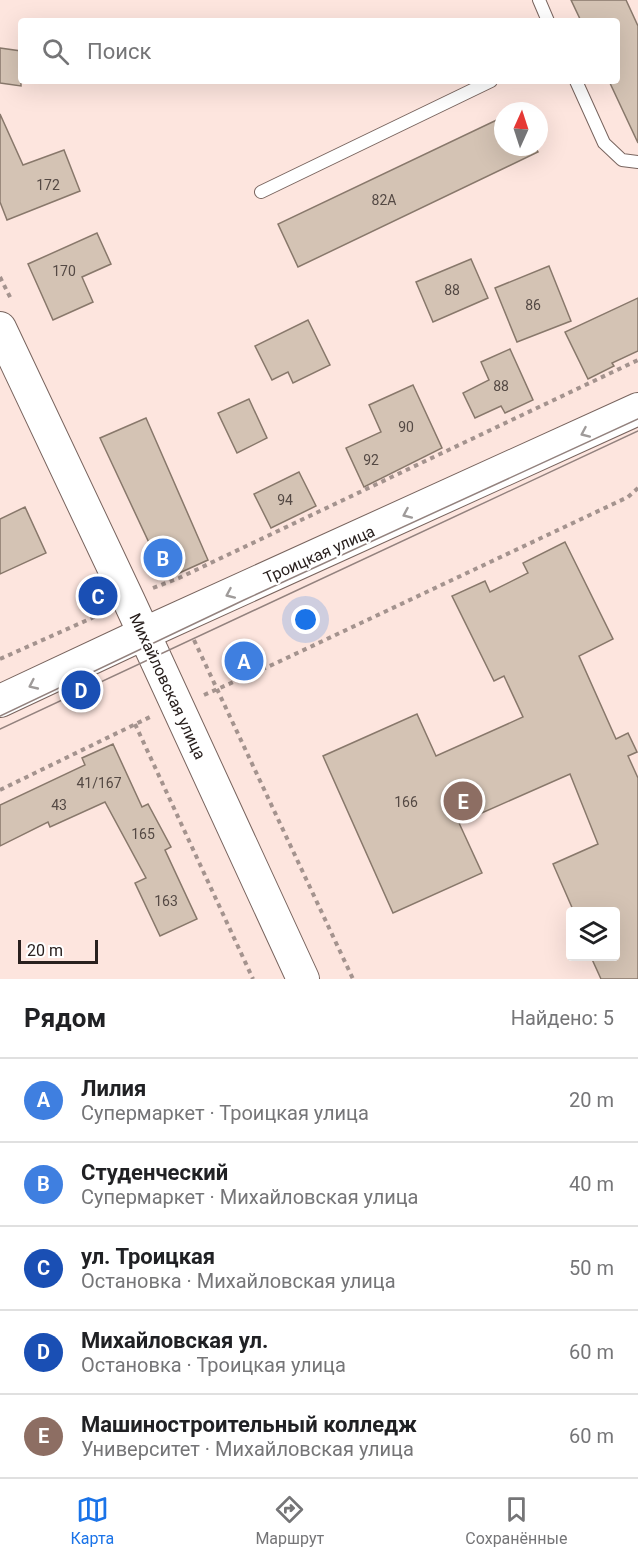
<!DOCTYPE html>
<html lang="ru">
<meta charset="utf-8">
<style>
:root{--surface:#fff;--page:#f6f6f6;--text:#202124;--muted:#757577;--line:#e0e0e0;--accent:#1a73e8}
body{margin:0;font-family:Roboto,sans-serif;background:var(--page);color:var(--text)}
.controls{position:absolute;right:18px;bottom:18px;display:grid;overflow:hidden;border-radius:6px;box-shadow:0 6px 24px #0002}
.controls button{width:54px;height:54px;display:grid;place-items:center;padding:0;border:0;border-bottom:2px solid var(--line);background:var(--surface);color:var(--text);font:30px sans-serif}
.compass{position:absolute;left:494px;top:102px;width:54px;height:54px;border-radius:50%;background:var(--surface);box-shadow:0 6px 24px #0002;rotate:3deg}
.scale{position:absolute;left:18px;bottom:15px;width:80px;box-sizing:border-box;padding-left:6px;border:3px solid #29201e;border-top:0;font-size:16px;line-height:21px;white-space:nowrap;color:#29201e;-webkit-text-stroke:4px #fff;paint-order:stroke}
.you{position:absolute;left:306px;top:620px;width:21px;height:21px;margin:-15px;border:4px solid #fff;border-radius:50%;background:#1a73e8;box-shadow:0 0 0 9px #1a73e833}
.badge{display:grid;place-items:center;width:39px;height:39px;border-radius:50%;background:var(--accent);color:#fff;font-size:20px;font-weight:700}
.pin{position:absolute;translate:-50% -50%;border:3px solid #fff;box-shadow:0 2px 6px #0006}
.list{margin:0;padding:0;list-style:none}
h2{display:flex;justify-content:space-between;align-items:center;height:78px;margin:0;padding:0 24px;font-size:26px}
h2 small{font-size:20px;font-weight:400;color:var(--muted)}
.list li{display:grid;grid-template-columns:39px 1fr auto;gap:18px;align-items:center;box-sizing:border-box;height:84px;padding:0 24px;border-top:2px solid var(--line)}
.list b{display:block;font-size:22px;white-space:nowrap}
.list p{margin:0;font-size:20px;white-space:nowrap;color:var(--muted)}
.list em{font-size:20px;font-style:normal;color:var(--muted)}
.icon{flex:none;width:33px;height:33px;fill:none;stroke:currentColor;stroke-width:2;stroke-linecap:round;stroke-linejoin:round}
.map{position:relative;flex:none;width:638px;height:979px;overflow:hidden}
.search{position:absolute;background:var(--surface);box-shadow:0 6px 24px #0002;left:18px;right:18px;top:18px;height:66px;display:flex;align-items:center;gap:15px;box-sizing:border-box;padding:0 21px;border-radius:6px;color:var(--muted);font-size:22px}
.sheet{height:498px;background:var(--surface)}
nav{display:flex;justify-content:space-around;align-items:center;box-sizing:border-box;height:84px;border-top:2px solid var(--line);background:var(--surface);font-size:16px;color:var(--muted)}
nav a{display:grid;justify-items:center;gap:3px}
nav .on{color:var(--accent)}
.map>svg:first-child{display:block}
.building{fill:#d4c3b4;stroke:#88786b;stroke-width:1.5}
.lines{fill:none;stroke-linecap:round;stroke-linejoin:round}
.service-casing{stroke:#78645e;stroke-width:14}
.tertiary-casing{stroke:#78645e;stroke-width:34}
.path{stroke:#a4938e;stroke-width:4;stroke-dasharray:4.5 4.5;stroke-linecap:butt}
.service{stroke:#fff;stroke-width:12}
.tertiary{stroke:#fff;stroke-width:32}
.tram{stroke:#93827e;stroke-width:1.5}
.oneway{stroke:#9f9b9a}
.labels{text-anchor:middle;stroke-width:4.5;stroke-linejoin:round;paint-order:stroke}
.number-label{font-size:14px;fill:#544944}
.street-label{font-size:16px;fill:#29201e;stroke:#fff}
</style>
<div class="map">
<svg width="638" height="979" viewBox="0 0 638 979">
<rect width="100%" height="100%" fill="#fde5de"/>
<g class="building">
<polygon points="571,0 626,0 638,26 638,143 609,81 617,81 617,21 581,21"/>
<polygon points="0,48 21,51 21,86 0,83"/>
<polygon points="0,114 23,165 64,150 80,191 7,220 0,202"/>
<polygon points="503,117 503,147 535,147 538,152 298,267 278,224"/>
<polygon points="97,233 111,264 82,277 93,302 53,320 28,264"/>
<polygon points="471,259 488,298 433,322 416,282"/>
<polygon points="549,266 571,321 517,342 495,288"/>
<polygon points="638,298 638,351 612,363 614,366 588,379 565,332"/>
<polygon points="308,320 330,365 293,383 288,372 272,380 255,346"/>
<polygon points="510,349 533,400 505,413 501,406 475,418 463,393 489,380 481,362"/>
<polygon points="413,385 442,448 364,487 346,448 381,432 369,405"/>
<polygon points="249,399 267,438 237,453 218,413"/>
<polygon points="146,418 208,560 166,579 100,438"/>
<polygon points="299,472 316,506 271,528 254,494"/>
<polygon points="25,507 46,553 0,574 0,519"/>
<polygon points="565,542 613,639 579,656 616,739 628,733 637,752 628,756 638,778 638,979 601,979 591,957 615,957 615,912 574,912 553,864 598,844 570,774 459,823 482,873 393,913 323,756 417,714 436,756 523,717 504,676 494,681 452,596 485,581 490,592 528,573 523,563"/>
<polygon points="252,643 263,666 235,679 224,656"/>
<polygon points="113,744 142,807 148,804 171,847 165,850 197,919 160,936 135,883 146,878 105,802 50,827 48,822 0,846 0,805 85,765 82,758"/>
</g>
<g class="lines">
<defs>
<g id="service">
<polyline points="539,0 548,21"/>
<polyline points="576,81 604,143 622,160 638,162"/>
<polyline points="261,192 491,81"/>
</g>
<g id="tertiary">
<polyline points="0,328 129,601 303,979"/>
<polyline points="0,701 143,634 638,409"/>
</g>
</defs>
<use href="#service" class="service-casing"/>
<use href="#tertiary" class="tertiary-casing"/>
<g class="path">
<polyline points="0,277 12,301"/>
<polyline points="153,588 179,578 638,360"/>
<polyline points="194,640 353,979"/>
<polyline points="0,659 103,613"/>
<polyline points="204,695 274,664 628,497 638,488"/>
<polyline points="135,724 253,979"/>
<polyline points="0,790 150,717"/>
</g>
<use href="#service" class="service"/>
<use href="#tertiary" class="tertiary"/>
<g class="tram">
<polyline points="0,716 244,600 638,419"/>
<polyline points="0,729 638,431"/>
</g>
</g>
<defs><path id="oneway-chevron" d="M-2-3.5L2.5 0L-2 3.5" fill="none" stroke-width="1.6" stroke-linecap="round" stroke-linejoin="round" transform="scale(1.5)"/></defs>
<g class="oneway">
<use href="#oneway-chevron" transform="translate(585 433) rotate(156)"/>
<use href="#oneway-chevron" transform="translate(407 514) rotate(156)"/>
<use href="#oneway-chevron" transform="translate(230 594) rotate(156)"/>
<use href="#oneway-chevron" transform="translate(33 685) rotate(155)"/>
</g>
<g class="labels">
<g class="number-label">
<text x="48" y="190">172</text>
<text x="384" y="205">82А</text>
<text x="64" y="276">170</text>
<text x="452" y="295">88</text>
<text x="533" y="310">86</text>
<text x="501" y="391">88</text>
<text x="406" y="432">90</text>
<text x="371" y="465">92</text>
<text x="285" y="505">94</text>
<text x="99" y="788">41/167</text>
<text x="406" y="807">166</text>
<text x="59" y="810">43</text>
<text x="143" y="839">165</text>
<text x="166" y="906">163</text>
</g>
<g class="street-label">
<text transform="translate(319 554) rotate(-24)" y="6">Троицкая улица</text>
<text transform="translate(168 686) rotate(65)" y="6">Михайловская улица</text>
</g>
</g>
</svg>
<div class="controls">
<button><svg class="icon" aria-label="layers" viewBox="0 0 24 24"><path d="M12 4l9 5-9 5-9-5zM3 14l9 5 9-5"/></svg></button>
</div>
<svg class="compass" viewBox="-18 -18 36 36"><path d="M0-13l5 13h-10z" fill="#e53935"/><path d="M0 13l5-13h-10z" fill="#757577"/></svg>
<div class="scale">20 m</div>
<div class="you"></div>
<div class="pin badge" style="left:244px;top:661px;background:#3f7fe0">A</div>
<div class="pin badge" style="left:163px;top:558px;background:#3f7fe0">B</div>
<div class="pin badge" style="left:98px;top:596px;background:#1a4fb4">C</div>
<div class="pin badge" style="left:81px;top:690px;background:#1a4fb4">D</div>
<div class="pin badge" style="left:463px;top:801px;background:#8d6e63">E</div>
<div class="search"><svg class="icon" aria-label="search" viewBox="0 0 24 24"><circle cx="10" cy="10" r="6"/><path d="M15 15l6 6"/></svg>Поиск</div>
</div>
<section class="sheet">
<h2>Рядом<small>Найдено: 5</small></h2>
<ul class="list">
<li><span class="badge" style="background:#3f7fe0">A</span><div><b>Лилия</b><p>Супермаркет · Троицкая улица</p></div><em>20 m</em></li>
<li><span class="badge" style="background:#3f7fe0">B</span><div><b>Студенческий</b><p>Супермаркет · Михайловская улица</p></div><em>40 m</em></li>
<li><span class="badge" style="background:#1a4fb4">C</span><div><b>ул. Троицкая</b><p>Остановка · Михайловская улица</p></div><em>50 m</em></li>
<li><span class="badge" style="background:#1a4fb4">D</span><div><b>Михайловская ул.</b><p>Остановка · Троицкая улица</p></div><em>60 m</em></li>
<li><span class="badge" style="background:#8d6e63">E</span><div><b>Машиностроительный колледж</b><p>Университет · Михайловская улица</p></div><em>60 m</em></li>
</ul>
</section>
<nav>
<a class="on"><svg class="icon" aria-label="map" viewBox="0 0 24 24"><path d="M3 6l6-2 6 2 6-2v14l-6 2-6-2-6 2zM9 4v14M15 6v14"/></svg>Карта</a>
<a><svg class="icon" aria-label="directions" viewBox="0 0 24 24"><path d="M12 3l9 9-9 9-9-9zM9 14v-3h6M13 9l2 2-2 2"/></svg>Маршрут</a>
<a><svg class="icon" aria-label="saved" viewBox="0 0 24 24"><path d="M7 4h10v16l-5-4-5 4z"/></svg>Сохранённые</a>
</nav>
